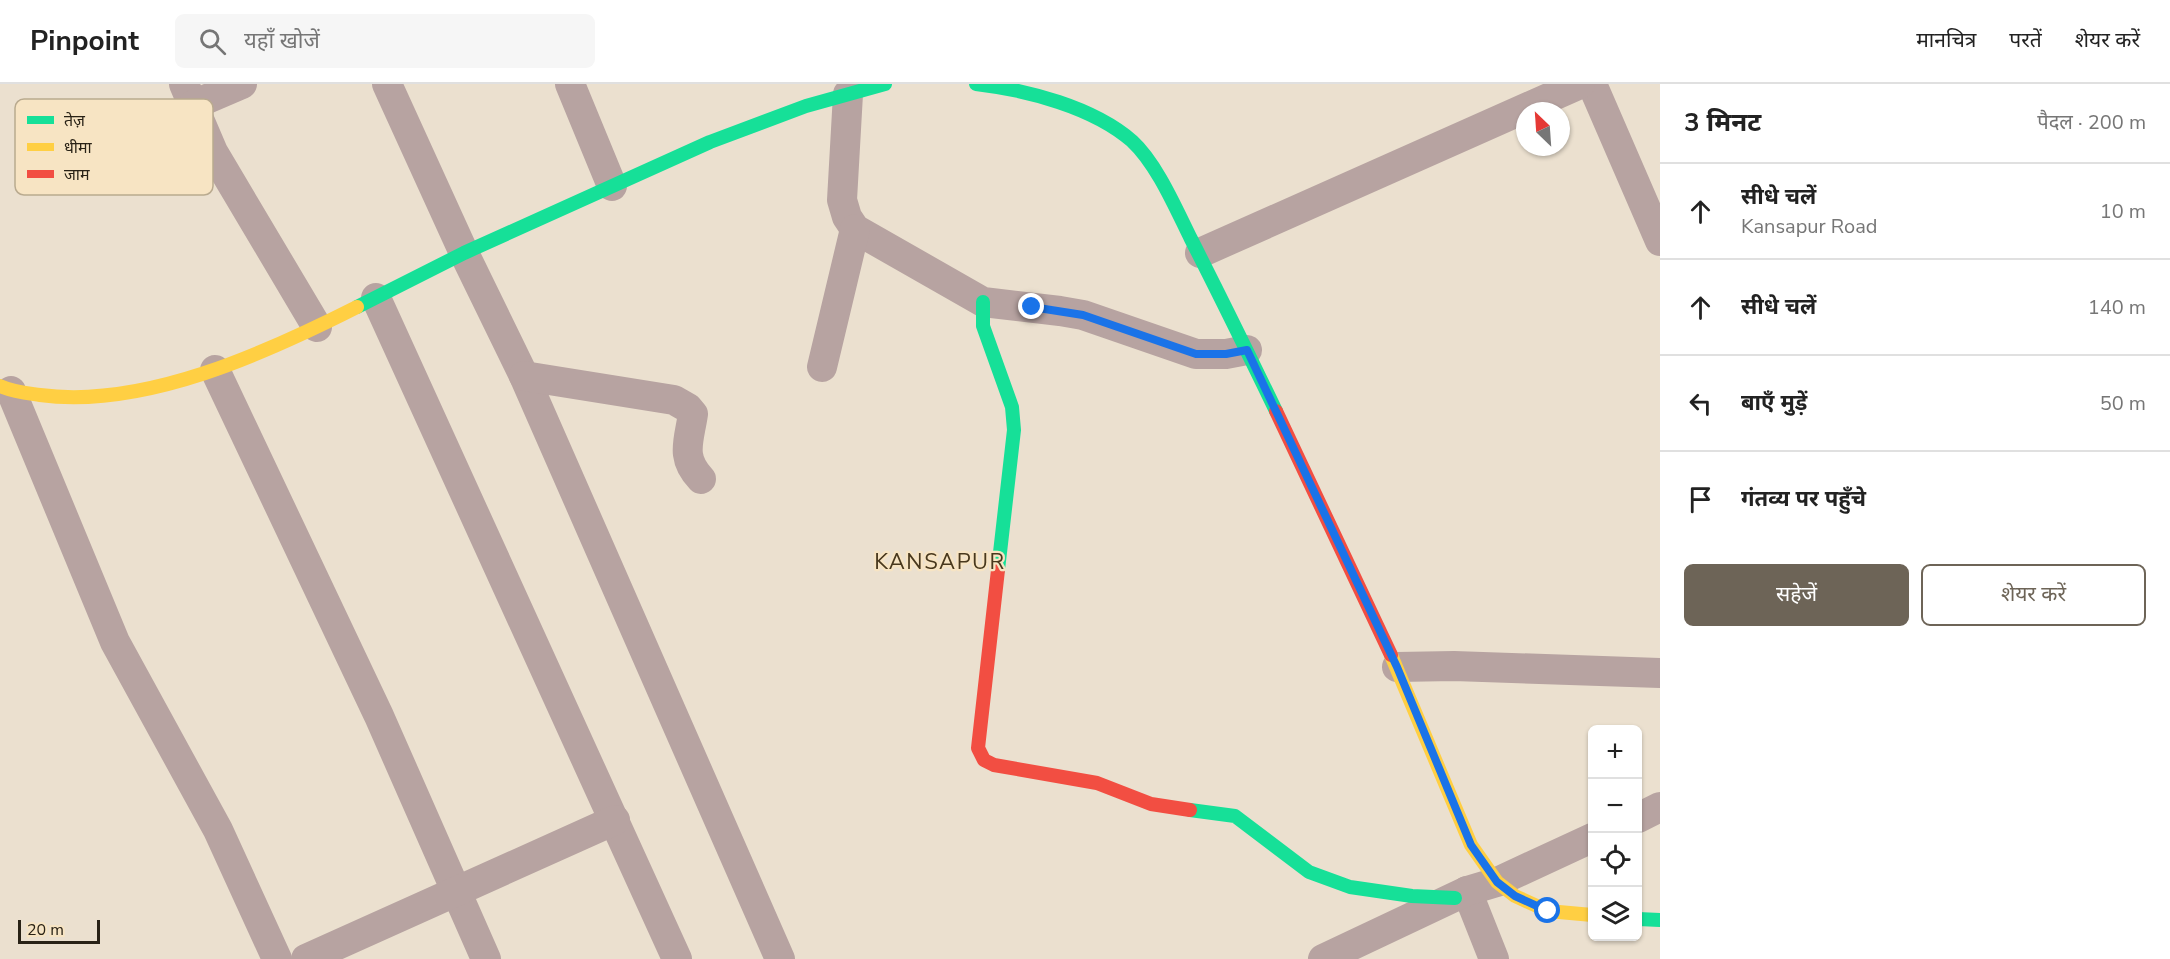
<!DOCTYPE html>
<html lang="hi">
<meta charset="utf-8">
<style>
:root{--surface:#fff;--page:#f6f6f6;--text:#222;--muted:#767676;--line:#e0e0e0;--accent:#6d6457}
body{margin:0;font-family:"Nunito Sans","Noto Sans Devanagari",sans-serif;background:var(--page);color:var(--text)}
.controls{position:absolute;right:18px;bottom:18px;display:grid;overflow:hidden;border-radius:9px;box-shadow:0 2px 4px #0004}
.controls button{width:54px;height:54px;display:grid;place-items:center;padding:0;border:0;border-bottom:2px solid var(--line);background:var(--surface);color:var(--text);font:30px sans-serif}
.compass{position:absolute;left:1516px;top:18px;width:54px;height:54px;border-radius:50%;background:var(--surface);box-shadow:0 2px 4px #0004;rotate:335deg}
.scale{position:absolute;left:18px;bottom:15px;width:82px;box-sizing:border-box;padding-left:6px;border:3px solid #292216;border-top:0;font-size:16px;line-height:21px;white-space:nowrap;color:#292216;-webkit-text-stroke:4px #f7e4c3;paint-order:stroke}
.stop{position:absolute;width:18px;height:18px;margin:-14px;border:4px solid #1a73e8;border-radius:50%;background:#fff}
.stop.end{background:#1a73e8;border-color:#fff;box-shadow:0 2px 6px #0008}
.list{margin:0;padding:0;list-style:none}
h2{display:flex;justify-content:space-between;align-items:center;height:78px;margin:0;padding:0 24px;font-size:26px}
h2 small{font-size:20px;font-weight:400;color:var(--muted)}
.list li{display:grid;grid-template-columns:39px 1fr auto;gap:18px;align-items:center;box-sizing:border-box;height:96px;padding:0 24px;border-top:2px solid var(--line)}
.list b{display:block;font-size:22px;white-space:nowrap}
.list p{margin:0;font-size:20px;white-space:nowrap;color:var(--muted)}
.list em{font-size:20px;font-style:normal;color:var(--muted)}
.actions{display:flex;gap:12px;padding:18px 24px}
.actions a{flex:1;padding:14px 0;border:2px solid var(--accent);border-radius:9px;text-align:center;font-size:21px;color:var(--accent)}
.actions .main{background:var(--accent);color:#fff}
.icon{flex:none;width:33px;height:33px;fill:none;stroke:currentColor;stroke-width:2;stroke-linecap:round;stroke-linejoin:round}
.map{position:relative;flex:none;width:1660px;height:875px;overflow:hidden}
header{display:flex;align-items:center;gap:36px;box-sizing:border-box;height:84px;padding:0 30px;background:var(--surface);border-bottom:2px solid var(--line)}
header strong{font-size:28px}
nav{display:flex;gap:33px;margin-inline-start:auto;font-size:21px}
.search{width:420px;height:54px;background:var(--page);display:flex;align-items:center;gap:15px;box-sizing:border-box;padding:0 21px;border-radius:9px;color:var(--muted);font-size:22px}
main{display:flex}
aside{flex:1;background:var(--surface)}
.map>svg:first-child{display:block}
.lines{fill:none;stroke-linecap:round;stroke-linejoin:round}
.street{stroke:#b7a3a1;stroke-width:30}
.fast{stroke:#16e098;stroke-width:14}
.slow{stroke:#ffcf43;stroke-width:14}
.jam{stroke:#f24e42;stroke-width:14}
.route{stroke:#1a73e8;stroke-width:8}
.labels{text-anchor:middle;stroke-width:4.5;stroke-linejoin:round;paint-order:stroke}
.quarter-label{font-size:22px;letter-spacing:1.5px;fill:#48381d;stroke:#f7e4c3}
.key{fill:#f7e4c3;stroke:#b9aa8f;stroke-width:1.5}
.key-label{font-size:16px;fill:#292216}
</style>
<header>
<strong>Pinpoint</strong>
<div class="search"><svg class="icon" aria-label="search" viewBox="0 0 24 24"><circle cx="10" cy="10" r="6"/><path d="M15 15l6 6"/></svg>यहाँ खोजें</div>
<nav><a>मानचित्र</a><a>परतें</a><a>शेयर करें</a></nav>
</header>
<main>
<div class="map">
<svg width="1660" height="875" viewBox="0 0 1660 875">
<rect width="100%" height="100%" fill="#ebe0cf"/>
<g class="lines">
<g class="street">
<polyline points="184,0 213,68 317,243"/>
<polyline points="387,0 464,169 524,292 780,875"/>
<polyline points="570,0 612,102"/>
<polyline points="1592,0 1660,157"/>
<polyline points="848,10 842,116 847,133 855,145 983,218 1060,227 1083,231 1196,270 1226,270 1247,266"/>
<polyline points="193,21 242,0"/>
<polyline points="1200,169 1580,0"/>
<polyline points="376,214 677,875"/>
<polyline points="822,283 855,145"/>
<polyline points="215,286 379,632 486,875"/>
<path d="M 524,292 L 674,316 L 688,324 L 693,330 C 689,357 680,373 701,395"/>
<polyline points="11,307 115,558 218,746 277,875"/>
<polyline points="1397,583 1454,582 1660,589"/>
<polyline points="1638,734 1660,723"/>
<polyline points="1467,807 1494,875"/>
<polyline points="306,875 615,736"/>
<polyline points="1323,875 1467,807 1497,798 1592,754"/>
</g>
<g class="fast">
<path d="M 976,0 C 1027,6 1093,23 1132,57 C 1157,80 1176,125 1191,155 C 1220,212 1248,269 1276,327"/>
<polyline points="983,218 983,242 1012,323 1014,346 998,486"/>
<polyline points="357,223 464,169 710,58 806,22 885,0"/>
<polyline points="1190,726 1235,732 1309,788 1350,803 1412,812 1455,814"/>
<polyline points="1638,835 1660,836"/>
</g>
<g class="slow">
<path d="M 0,302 C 13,308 26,309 40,311 C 144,325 266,269 357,223"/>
<polyline points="1391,571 1471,761 1497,798 1515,812 1548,827 1592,831"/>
</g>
<g class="jam">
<polyline points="1276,327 1391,571"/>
<polyline points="998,486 978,664 984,676 994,681 1097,699 1151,720 1190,726"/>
</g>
</g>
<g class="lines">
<polyline class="route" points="1032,223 1083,231 1196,270 1226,270 1247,266 1397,583 1471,761 1497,798 1515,812 1548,827"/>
</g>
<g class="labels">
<g class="quarter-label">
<text x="940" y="485">KANSAPUR</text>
</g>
</g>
<rect x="15" y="15" width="198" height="96" rx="9" class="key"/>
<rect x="27" y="32" width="27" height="8" fill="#16e098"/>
<rect x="27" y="59" width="27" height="8" fill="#ffcf43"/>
<rect x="27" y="86" width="27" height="8" fill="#f24e42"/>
<g class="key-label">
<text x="64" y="42">तेज़</text>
<text x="64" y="69">धीमा</text>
<text x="64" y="96">जाम</text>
</g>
</svg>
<div class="controls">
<button>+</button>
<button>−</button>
<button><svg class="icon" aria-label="locate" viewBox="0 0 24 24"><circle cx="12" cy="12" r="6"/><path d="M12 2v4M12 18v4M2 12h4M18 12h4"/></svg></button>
<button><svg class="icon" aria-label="layers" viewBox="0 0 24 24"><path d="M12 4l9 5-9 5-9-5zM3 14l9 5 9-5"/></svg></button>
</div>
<svg class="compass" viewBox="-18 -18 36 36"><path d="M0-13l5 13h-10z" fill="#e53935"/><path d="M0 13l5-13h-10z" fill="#767676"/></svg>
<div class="scale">20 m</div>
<div class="stop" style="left:1548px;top:827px"></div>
<div class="stop end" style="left:1032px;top:223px"></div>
</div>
<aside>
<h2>3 मिनट<small>पैदल · 200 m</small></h2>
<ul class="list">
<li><svg class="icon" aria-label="ahead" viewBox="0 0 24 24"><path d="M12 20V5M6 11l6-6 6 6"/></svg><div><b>सीधे चलें</b><p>Kansapur Road</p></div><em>10 m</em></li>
<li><svg class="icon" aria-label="ahead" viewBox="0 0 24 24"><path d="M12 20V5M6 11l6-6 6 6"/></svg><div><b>सीधे चलें</b></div><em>140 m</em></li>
<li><svg class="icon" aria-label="left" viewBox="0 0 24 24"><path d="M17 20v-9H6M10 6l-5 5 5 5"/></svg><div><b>बाएँ मुड़ें</b></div><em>50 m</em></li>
<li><svg class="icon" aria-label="arrive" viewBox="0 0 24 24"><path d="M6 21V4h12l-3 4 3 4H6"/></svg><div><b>गंतव्य पर पहुँचे</b></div></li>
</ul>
<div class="actions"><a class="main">सहेजें</a><a>शेयर करें</a></div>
</aside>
</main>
